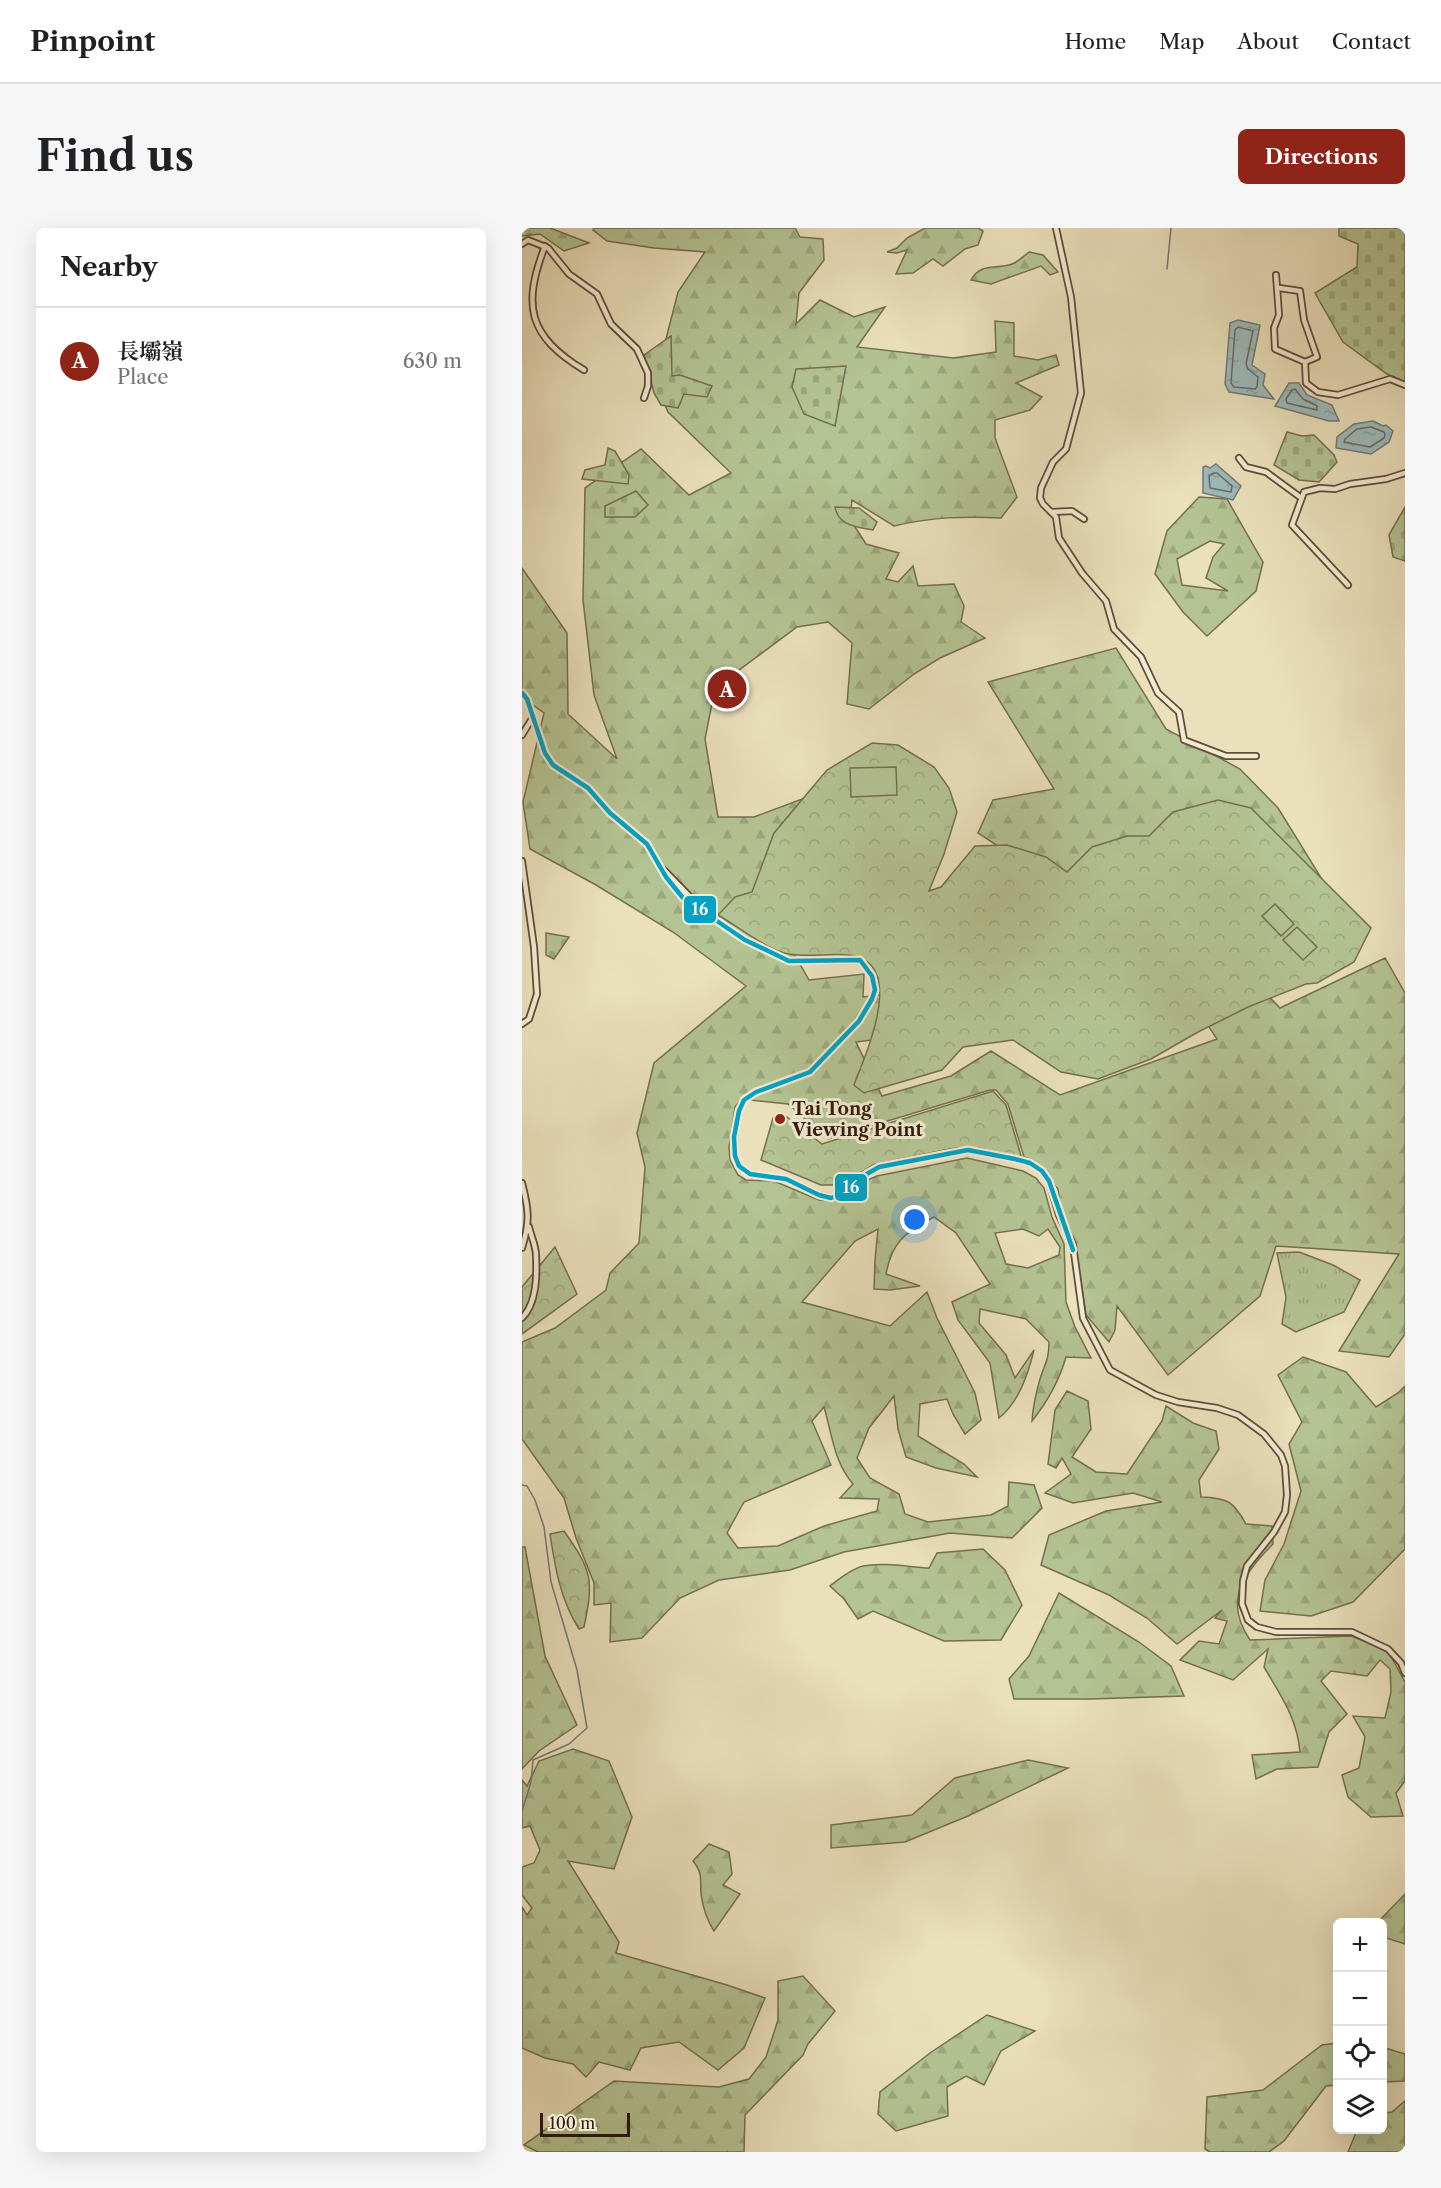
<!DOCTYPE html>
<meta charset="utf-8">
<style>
:root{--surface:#fff;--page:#f6f6f6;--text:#202124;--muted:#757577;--line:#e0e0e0;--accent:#8f2418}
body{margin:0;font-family:"Libre Caslon Text","Noto Serif TC",serif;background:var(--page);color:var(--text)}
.controls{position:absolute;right:18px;bottom:18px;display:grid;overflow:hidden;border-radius:9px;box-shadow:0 6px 24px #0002}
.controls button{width:54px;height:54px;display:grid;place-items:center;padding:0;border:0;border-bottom:2px solid var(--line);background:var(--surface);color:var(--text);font:30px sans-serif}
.scale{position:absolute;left:18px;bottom:15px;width:90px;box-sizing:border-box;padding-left:6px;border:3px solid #321b0b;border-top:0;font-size:16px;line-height:21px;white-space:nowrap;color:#321b0b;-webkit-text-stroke:4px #f1ebd3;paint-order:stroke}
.you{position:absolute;left:393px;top:992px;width:21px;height:21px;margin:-15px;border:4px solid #fff;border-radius:50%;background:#1a73e8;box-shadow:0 0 0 9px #1a73e833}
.badge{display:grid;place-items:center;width:39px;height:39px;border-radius:50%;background:var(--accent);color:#fff;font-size:20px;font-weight:700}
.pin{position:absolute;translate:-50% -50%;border:3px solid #fff;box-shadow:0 2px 6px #0006}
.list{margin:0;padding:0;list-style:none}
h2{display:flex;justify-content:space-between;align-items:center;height:78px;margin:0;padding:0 24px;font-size:26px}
h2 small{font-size:20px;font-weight:400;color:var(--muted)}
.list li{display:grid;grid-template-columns:39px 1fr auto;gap:18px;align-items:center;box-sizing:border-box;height:108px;padding:0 24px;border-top:2px solid var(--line)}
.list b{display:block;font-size:22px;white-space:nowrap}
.list p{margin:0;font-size:20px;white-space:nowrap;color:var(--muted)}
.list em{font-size:20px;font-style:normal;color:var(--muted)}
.icon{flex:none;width:33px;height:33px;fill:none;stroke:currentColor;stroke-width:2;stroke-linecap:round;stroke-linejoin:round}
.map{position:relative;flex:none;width:883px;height:1924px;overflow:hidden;border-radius:9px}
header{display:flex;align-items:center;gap:36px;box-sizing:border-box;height:84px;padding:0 30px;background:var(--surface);border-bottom:2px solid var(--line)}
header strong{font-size:28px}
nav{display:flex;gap:33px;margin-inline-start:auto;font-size:21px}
.intro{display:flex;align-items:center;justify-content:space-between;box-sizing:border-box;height:144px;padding:0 36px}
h1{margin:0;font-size:42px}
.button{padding:15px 27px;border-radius:9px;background:var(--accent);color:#fff;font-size:21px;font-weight:700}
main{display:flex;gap:36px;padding:0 36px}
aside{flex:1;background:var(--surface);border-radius:9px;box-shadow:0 6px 24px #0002}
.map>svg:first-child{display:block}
.grass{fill:url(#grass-tufts);stroke:#736f4f;stroke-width:1.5}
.forest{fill:url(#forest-firs);stroke:#736f4f;stroke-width:1.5;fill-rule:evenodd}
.cemetery{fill:url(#cemetery-stones);stroke:#736f4f;stroke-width:1.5}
.park{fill:url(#park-crowns);stroke:#736f4f;stroke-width:1.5}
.pitch{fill:#b4c393;stroke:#736f4f;stroke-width:1.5}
.water{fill:url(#water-ripples);stroke:#727a75;stroke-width:1.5}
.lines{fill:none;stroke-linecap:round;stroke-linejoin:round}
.shore{stroke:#686a63;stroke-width:1.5}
.stream{stroke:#727a75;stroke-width:1.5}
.street-casing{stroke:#604c37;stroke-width:8}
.street{stroke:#f1ebd3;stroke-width:4.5}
.bus-1-casing{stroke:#f1ebd3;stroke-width:9}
.bus-1{stroke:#02a2c4;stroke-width:4.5}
.poi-dot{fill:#8f2418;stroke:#f1ebd3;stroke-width:2}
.labels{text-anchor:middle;stroke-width:6;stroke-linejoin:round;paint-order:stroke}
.poi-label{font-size:18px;font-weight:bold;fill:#321b0b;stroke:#f1ebd3;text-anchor:start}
.line-badge{stroke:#f1ebd3;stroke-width:2}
.badge-label{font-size:16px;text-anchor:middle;font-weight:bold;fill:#fff}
</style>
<header>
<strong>Pinpoint</strong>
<nav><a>Home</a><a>Map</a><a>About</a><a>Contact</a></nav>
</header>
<div class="intro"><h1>Find us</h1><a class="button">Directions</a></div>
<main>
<aside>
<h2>Nearby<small></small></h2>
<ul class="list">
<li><span class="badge">A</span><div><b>長壩嶺</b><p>Place</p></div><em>630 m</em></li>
</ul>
</aside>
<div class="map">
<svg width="883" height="1924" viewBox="0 0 883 1924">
<defs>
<pattern id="grass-tufts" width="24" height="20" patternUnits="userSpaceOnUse" patternTransform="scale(1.5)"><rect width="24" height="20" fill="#b4c393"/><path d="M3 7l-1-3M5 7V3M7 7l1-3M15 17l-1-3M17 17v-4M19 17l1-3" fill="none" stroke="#9ba77d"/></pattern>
<pattern id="forest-firs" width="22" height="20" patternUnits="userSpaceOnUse" patternTransform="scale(1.5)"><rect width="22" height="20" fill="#b4c393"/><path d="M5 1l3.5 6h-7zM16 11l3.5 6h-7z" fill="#9ba77d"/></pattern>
<pattern id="cemetery-stones" width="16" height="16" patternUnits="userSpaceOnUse" patternTransform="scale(1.5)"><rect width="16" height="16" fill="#b4c393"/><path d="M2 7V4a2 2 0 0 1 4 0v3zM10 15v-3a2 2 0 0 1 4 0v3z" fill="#9ba77d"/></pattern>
<pattern id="park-crowns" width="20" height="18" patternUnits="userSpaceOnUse" patternTransform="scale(1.5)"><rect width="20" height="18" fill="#b4c393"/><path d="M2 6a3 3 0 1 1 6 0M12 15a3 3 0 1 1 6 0" fill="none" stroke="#9ba77d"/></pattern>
<pattern id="water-ripples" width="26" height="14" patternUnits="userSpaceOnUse" patternTransform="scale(1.5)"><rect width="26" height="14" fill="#9dbabb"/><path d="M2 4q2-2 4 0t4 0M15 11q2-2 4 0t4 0" fill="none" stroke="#889f9f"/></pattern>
</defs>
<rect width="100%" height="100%" fill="#eae0bc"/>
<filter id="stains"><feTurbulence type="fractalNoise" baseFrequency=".00333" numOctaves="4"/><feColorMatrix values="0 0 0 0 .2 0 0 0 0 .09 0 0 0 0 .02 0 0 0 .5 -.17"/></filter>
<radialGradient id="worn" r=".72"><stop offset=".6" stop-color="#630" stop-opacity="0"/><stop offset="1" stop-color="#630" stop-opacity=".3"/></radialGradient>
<polygon class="grass" points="777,1024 811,1037 838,1052 822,1084 774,1104 760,1096 764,1069 755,1025"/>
<g class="forest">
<polygon points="0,0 28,0 67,15 42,23 18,6 0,8"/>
<path d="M 72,0 L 273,0 L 278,9 L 301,11 L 302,32 L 277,65 L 274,96 L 298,72 L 332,89 L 363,79 L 335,119 L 431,130 L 474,124 L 473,93 L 492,95 L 492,128 L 516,132 L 534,127 L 537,137 L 494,155 L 520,169 L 508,182 L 473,192 L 473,210 L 495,269 L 479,290 C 441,288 409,289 372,298 L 330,272 L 328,291 L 344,316 L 377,325 L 364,351 L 376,354 L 391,338 L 396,358 L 432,356 L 442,378 L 439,394 L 463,410 L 418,430 L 392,446 L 347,481 L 325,476 L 330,415 L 306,394 L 275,399 L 193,460 L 183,511 L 196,589 L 232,589 L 307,561 L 263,710 L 287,752 L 342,746 L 341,769 L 406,761 L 431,801 L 334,814 L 360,868 L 429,848 L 469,823 L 538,867 L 695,811 L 650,743 L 549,666 L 456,605 L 471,572 L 532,561 L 466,454 L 594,420 L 644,501 L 718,541 L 756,580 L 832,703 L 693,713 L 758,780 L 863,730 L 883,765 L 883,1106 L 867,1129 L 817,1123 L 877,1026 L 754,1018 L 738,1068 L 646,1147 L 595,1078 L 593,1102 L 587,1114 L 564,1087 L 553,1016 L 539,985 L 536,961 L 512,933 L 502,929 L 486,876 L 474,862 L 468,862 L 306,911 L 266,876 L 219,871 L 213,879 L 207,919 L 208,932 L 216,947 L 224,952 L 252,953 L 297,972 L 314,973 L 327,968 L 339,955 L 355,948 L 445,930 L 501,943 L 514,950 L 522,960 L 530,989 L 542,1016 L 544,1074 L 553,1099 L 569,1130 L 544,1129 C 537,1153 526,1173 510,1193 C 511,1178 514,1165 518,1151 C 523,1135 527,1132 527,1114 L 504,1091 L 458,1081 L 457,1095 L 484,1127 L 493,1150 L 512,1122 C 506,1146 497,1174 477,1190 L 468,1135 L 436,1092 L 430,1074 L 468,1056 L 434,1005 L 412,989 C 384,1004 370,1013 364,1046 L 398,1058 L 368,1062 L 352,1061 L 353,1032 L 356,1001 L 333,1013 L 280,1074 L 368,1098 L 405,1064 L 415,1090 L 453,1165 L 459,1192 L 443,1206 L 431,1186 L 425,1171 L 398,1176 L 396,1208 L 442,1236 L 455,1249 L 414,1240 L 384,1229 L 376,1201 L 372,1168 L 347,1200 L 335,1230 L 348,1250 L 377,1266 L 383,1286 L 406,1294 L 469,1287 L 486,1278 L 487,1254 L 512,1257 L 520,1280 L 490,1310 L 428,1305 L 322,1324 L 268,1342 L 197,1352 L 158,1370 L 120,1410 L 88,1414 L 89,1375 L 72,1377 L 72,1355 L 54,1310 L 42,1270 L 0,1211 L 0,1114 L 33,1100 L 84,1062 L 88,1045 L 117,1015 L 123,939 L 115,905 L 132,835 L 224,758 L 151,704 L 74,657 L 8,621 L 1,574 L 22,485 L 0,469 L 0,340 L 45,405 L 46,486 L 95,531 L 72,467 L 61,372 L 63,260 L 119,221 L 167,267 L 209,245 L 146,184 L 133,154 L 156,64 L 183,24 L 132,20 L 85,13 L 71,2 ZM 501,1001 L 517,1008 L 526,1001 L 538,1019 L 537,1027 L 506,1040 L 484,1036 L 473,1005 ZM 302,1179 C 310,1206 312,1234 331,1256 L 318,1270 L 357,1271 L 355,1283 L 302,1298 L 256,1318 L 216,1320 L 205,1305 L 222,1274 L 309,1237 L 290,1193 Z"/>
<polygon points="403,0 456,0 461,3 456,17 443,21 421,38 411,31 391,45 374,46 385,22 375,25 365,24 375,20 385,10"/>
<path d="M 507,24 L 521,27 L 536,44 L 528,47 L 519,38 L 469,56 L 449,52 C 459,34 474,42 490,36 C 496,34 502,28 507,24 Z"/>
<path d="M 677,269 L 705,271 L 741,334 L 734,363 L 685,408 L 661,384 L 633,346 L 645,303 ZM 688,313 L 702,316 L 691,329 L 684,350 L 706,363 L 660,357 L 655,331 Z"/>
<polygon points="781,1129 824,1144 854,1179 876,1165 883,1158 883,1321 831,1374 789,1388 738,1383 743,1352 762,1316 779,1263 767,1216 780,1194 756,1147"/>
<path d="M 545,1163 L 566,1173 L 569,1201 L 550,1229 L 574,1244 L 605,1246 L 640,1193 L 644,1178 L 671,1195 L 694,1203 L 697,1221 L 677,1252 L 679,1269 C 706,1270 711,1273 724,1296 L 750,1298 L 751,1316 C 721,1347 701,1372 728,1412 L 829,1408 L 865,1421 L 883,1454 L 883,1553 L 874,1565 L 881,1588 L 849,1589 L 826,1569 L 820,1547 L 837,1540 L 843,1509 L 831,1488 L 863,1490 L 869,1464 L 868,1441 L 858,1432 L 845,1448 L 809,1443 L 799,1453 L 825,1486 L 807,1504 L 796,1539 L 755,1541 L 734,1551 L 730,1527 L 778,1524 C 775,1490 759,1468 742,1439 L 746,1421 L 711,1452 L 658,1432 L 677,1413 L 697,1416 L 705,1393 L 693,1390 L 700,1382 L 655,1416 L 625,1390 L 587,1367 L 519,1337 L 527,1307 L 584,1283 L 640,1274 L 611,1265 L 551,1275 L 523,1265 L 549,1246 L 540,1230 L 534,1240 L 526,1236 L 533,1182 Z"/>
<polygon points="0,1319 3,1319 23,1428 55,1497 17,1523 0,1541"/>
<path d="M 461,1321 L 483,1342 L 500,1377 L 479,1412 L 422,1413 L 351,1383 L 336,1391 L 322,1371 L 308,1358 C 317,1351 329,1341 341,1338 C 362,1334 386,1339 407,1340 L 415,1325 Z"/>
<polygon points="537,1365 617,1414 649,1438 662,1468 568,1471 492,1471 487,1451 507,1428"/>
<polygon points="51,1521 87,1533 110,1589 92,1641 46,1633 97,1714 94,1725 205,1757 243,1770 222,1820 196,1842 157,1814 119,1820 108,1842 77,1834 64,1849 51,1836 23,1830 0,1820 0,1679 5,1687 10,1680 0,1667 0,1639 12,1635 18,1622 8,1598 0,1600 0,1552 5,1558 17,1533"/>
<polygon points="506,1532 546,1540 446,1588 383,1614 309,1620 309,1597 390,1587 433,1550"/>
<path d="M 187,1616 L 207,1624 L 210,1646 L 201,1657 L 218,1666 L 192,1703 C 184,1691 181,1680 179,1666 C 178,1651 181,1645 171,1633 Z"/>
<polygon points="883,1666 883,1716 861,1709 860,1694 856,1694"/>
<polygon points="281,1748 313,1783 286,1816 281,1827 223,1887 222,1924 16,1924 2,1917 92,1853 197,1859 227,1851 244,1829 256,1792 256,1753"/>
<polygon points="465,1787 513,1803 479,1823 462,1857 444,1848 425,1859 426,1888 374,1903 356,1886 358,1864 408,1825"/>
<polygon points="815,1815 815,1857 804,1858 762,1913 747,1924 688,1924 683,1921 685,1869 741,1862 800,1817"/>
<polygon points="860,1819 883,1826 883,1853 861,1854"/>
<polygon points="883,1873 883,1924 826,1924 835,1902 860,1902 861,1885 870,1884"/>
</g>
<g class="cemetery">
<polygon points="817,0 883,0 883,154 865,146 821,114 793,65 835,39 836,16 817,8"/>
<polygon points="149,108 150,148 158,147 190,158 185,169 162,166 156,180 139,177 132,165 122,127"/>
<polygon points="324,138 313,198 282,186 270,159 274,141"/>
<polygon points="765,204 780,208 792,207 812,227 815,234 797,254 777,252 752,237"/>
<polygon points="86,220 93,223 107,247 106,256 60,251 63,242 83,237"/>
<polygon points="114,263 126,277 113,289 83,289 83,278"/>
<path d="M 313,279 L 337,280 L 355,294 L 351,302 C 336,299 316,298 313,279 Z"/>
<polygon points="883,279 883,333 871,329 867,307"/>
<polygon points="24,705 47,709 32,731 24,727"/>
</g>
<g class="park">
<path d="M 350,515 L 376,517 L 412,539 L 427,560 L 435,584 L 422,626 L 407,663 L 419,659 L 453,618 L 485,617 L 524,629 L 545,644 L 570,619 L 605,608 L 627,608 L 651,584 L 696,572 L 729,580 L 849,700 L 832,734 L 795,755 L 784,756 L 726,779 L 676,804 L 629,831 L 576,851 L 539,844 L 491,812 L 441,819 L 420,842 L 342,865 L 332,857 C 344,825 387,732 325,727 C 303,725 276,731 256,723 C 236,715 215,698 196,687 L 213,669 L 230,664 L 252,605 L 305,542 Z"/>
<polygon points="471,863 484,877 500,931 448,921 428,921 353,936 318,957 299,957 239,932 251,890 261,886 300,916"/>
<polygon points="33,1019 55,1066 0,1106 0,1059"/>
<path d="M 42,1303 C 70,1343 72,1351 62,1399 L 57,1401 C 38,1371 33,1339 28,1306 Z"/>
</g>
<g class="pitch">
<polygon points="374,539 375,567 329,569 328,540"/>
<polygon points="753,676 772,696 759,708 740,688"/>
<polygon points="775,699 795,719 781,732 761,712"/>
</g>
<g class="water">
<polygon points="716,92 738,97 730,137 743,146 741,157 752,171 707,164 703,156 708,95"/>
<polygon points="767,155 777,155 785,167 810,177 817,193 807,193 753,178"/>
<polygon points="851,193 861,198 864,197 871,203 867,214 849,226 814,220 815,209 832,196"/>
<polygon points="694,236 719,258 711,272 681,265 681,239 684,238 688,240"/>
</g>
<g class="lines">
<g class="shore">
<polygon points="716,99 731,103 724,136 726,141 736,149 735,159 733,161 712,159 709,155 713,102"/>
<polygon points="773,161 781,171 795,178 795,182 765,175 764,171 770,162"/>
<polygon points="849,199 862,204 863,207 862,210 848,219 822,214 823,211 835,201"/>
<polygon points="692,245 695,245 710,258 709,264 688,260 687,248"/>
</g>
<g class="stream">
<polyline points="645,41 649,0"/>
<polyline points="0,1257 5,1258 13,1272 22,1299 29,1354 55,1442 65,1500 47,1516 11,1532 9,1554 0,1583"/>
</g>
<defs>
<g id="street">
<polyline points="534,0 549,69 559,165 544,221 531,234 519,260 518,270 521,276 534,289 537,310 560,345 584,373 592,401 619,429 636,465 657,484 662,512 704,528 734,528"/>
<polyline points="0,16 6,12 26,20 47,46 75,66 89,96 115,121 126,145 126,158 122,170"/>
<path d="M 23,18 C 0,78 6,108 62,142"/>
<polyline points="754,47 757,87 752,100 753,121 783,134 784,155 796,164 816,167 868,151 883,157"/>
<polyline points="757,60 778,63 782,92 795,129 783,134"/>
<polyline points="717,230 724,239 744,244 778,269"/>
<polyline points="530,284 550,283 562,291"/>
<polyline points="826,357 770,297 782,264 798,260 813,261 828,256 864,251 883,245"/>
<polyline points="0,465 5,471 23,525 31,537 66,560 88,585 125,616 144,649 161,670 223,712 267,733 338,732 350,748 353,762 350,771 337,793 288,844 234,864 222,872 217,883 212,909 213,928 217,938 228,946 264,951 297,967 309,970 323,965 343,947 357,939 436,923 454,923 493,931 508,935 520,943 527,953 537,987 551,1017 561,1090 588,1142 634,1167 656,1174 695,1180 716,1187 742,1206 759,1227 763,1238 765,1267 763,1284 752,1304 725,1338 721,1353 720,1376 726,1392 735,1399 754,1404 830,1404 866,1421 879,1435 883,1445"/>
<polyline points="0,507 11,489"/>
<polyline points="0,633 12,719 15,766 7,791 0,796"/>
<polyline points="142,642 180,681"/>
<path d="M 0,955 C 7,982 8,994 0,1020"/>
<path d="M 0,1090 C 15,1075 15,1047 14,1027 C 14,1018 9,1008 7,999"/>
</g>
</defs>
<use href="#street" class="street-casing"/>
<use href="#street" class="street"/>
<defs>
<polyline id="bus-1" points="0,465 5,471 23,525 31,537 66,560 88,585 125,616 144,649 161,670 223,712 267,733 338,732 350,748 353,762 350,771 337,793 288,844 234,864 222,872 217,883 212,909 213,928 217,938 228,946 264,951 297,967 309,970 323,965 343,947 357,939 446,922 493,931 508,935 520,943 527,953 551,1022"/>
</defs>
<use href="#bus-1" class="bus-1-casing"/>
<use href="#bus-1" class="bus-1"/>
</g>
<circle class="poi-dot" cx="258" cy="891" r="6"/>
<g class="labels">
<g class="poi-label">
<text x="270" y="887">Tai Tong<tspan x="270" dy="21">Viewing Point</tspan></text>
</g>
</g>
<g class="line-badge">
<rect x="161" y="667" width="34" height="29" rx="6" fill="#02a2c4"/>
<rect x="312" y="945" width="34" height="29" rx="6" fill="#02a2c4"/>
</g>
<g class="badge-label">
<text x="178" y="687">16</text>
<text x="329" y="965">16</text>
</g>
<rect width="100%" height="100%" filter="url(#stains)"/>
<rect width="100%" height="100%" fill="url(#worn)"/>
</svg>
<div class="controls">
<button>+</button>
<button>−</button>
<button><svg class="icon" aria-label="locate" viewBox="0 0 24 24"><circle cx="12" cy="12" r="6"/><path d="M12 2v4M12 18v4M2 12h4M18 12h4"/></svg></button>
<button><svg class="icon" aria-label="layers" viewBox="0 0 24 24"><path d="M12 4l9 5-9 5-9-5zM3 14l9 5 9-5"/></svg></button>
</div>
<div class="scale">100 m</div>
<div class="you"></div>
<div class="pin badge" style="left:205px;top:461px">A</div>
</div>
</main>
